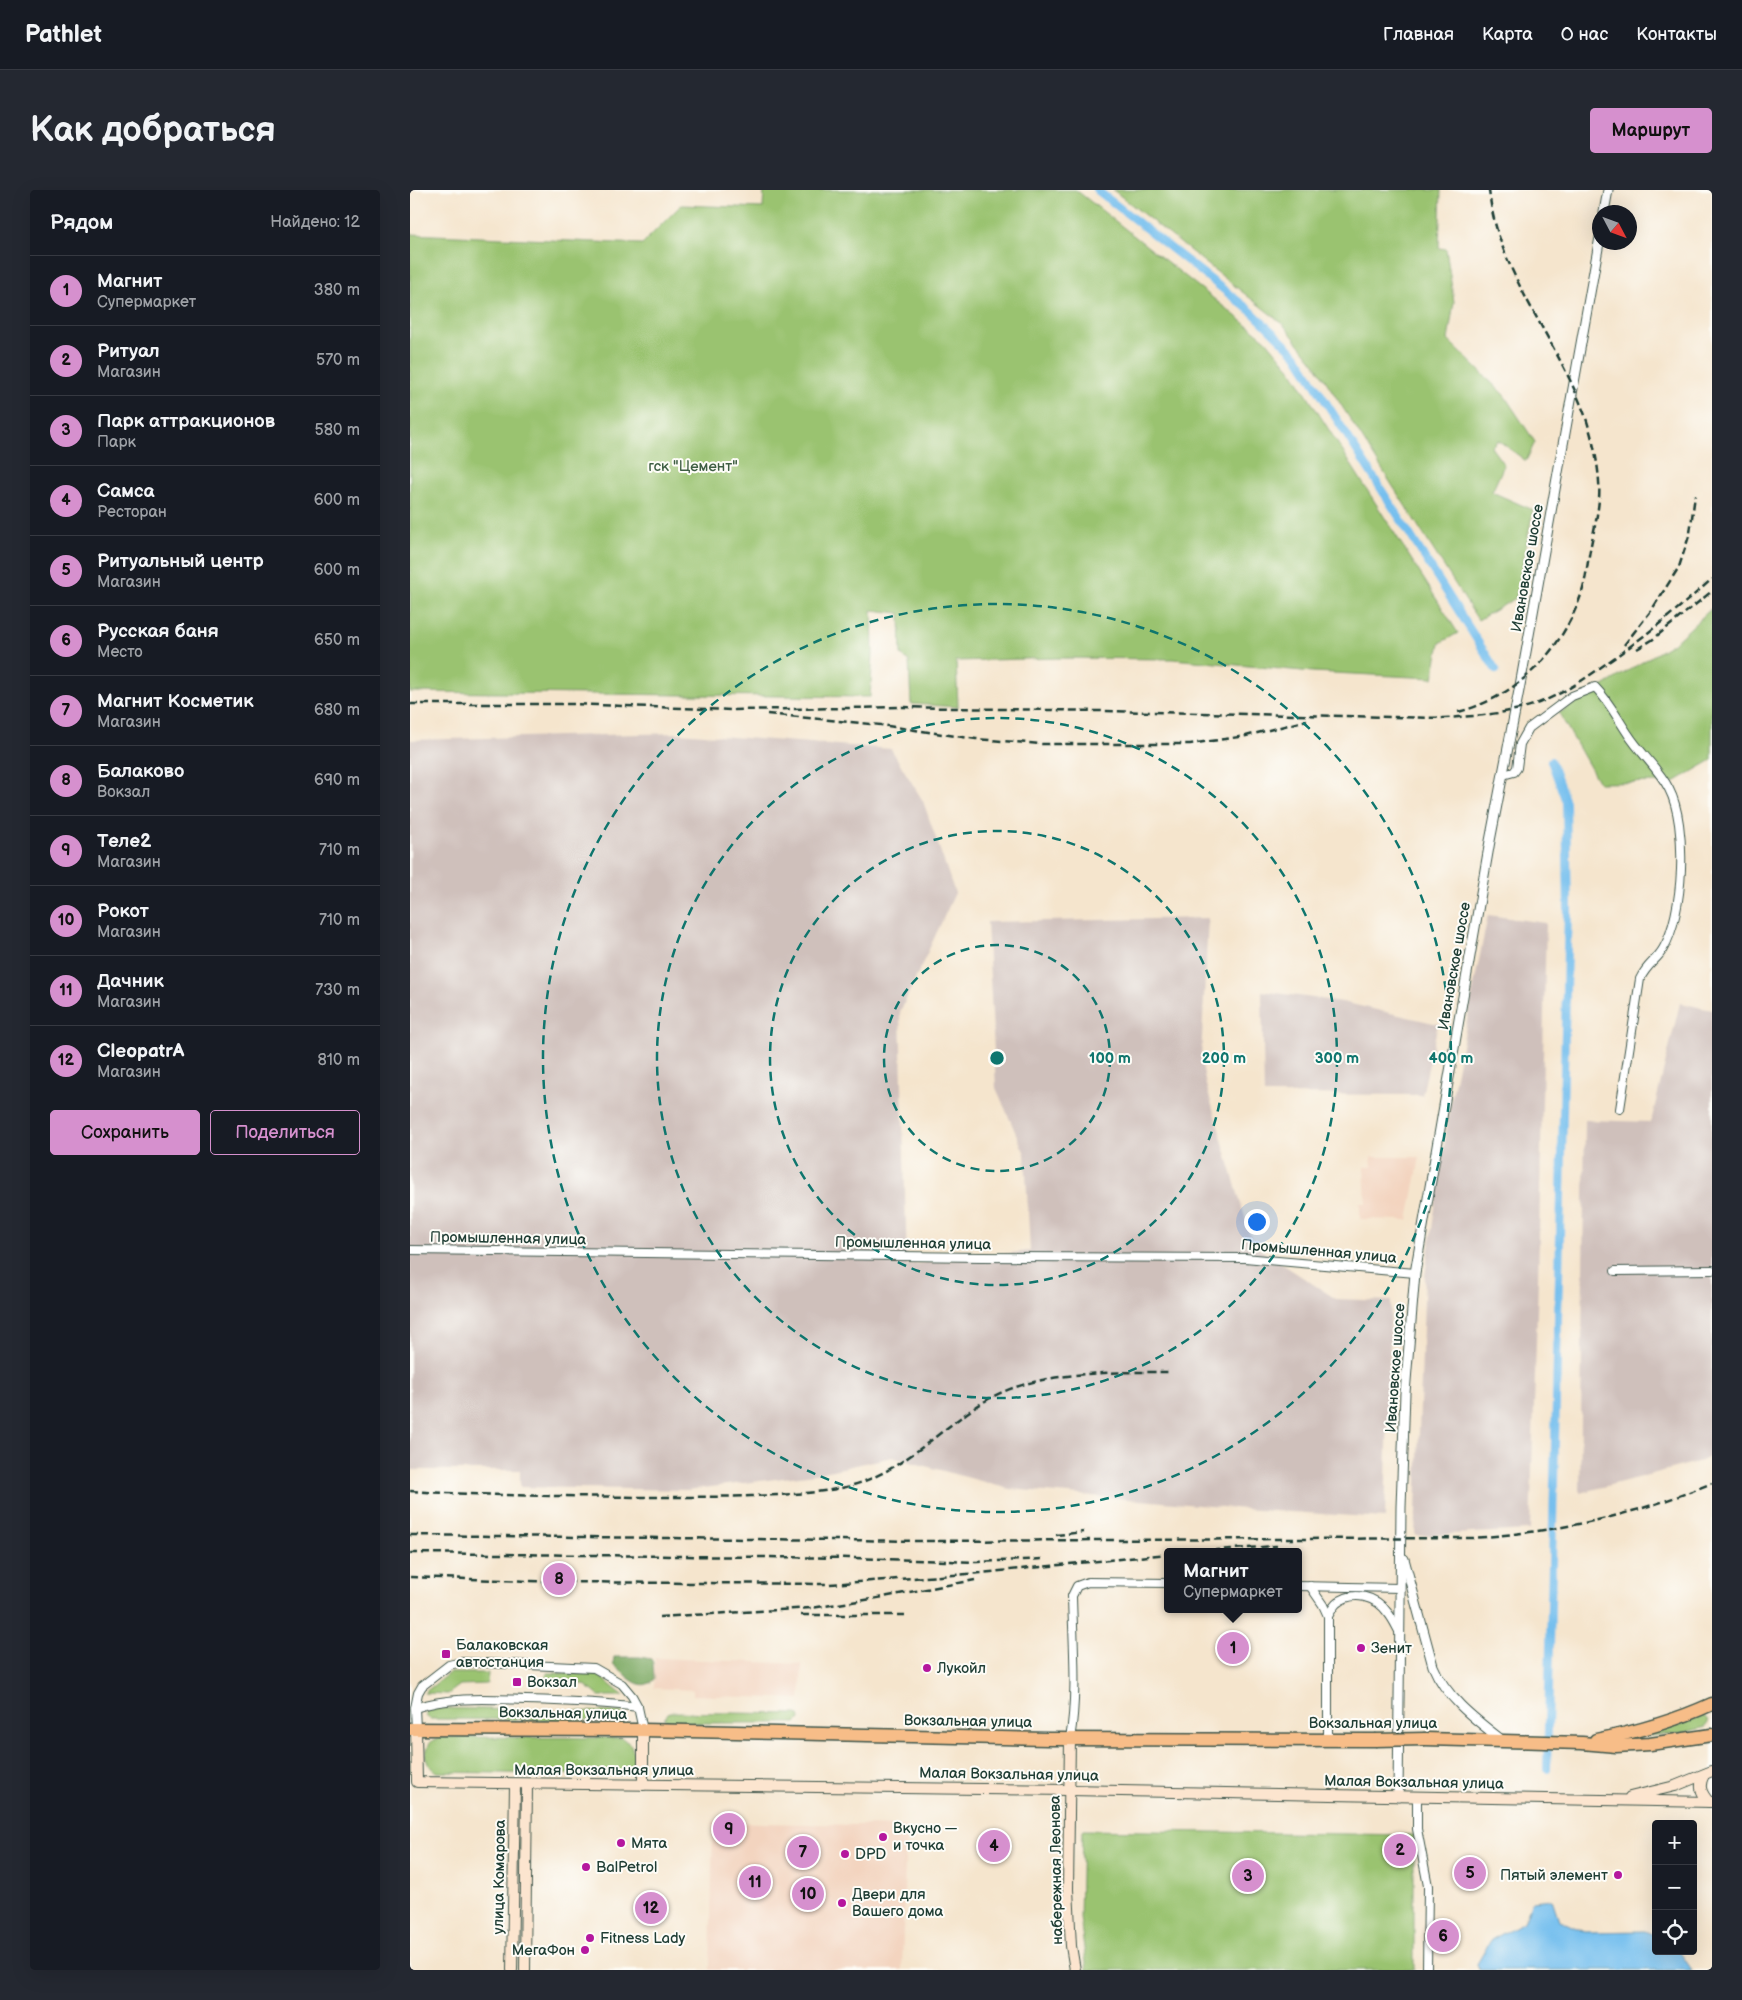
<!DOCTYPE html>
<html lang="ru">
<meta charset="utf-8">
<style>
:root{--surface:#171b24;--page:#242831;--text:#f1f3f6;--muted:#9ea1a6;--line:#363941;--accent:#d690ce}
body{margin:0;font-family:"Balsamiq Sans",sans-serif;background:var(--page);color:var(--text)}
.controls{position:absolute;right:15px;bottom:15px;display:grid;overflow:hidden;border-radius:5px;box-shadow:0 5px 20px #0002}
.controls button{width:45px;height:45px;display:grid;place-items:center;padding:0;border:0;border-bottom:1px solid var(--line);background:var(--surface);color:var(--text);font:25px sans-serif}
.compass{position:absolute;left:1182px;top:15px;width:45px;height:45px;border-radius:50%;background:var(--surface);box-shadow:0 5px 20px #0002;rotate:131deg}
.you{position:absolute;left:846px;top:1031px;width:18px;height:18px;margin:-12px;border:4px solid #fff;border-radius:50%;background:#1a73e8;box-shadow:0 0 0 8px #1a73e833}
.badge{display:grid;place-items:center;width:32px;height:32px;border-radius:50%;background:var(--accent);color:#111;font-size:16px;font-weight:700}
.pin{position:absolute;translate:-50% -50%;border:2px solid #fff;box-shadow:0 1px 5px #0006}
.popup{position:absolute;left:754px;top:1358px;width:138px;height:65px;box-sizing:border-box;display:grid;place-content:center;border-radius:5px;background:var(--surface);filter:drop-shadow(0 1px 4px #0005);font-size:16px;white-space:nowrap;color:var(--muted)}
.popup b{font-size:19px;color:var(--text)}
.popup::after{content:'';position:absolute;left:50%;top:100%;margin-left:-10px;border:10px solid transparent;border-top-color:var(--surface)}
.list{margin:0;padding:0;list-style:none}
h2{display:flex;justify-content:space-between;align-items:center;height:65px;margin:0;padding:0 20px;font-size:21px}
h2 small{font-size:16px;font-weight:400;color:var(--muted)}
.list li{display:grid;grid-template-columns:32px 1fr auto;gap:15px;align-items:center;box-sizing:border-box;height:70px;padding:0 20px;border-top:1px solid var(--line)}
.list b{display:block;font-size:19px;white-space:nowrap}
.list p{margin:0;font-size:16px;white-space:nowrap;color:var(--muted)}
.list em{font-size:16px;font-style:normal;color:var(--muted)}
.actions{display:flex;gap:10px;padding:15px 20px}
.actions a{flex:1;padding:11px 0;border:1px solid var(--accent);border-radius:5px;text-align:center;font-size:18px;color:var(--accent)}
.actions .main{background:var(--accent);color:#111}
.icon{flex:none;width:28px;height:28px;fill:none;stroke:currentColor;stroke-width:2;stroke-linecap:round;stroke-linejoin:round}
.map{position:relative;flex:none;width:1302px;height:1780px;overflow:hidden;border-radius:5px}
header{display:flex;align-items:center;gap:30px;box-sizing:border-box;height:70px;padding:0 25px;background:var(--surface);border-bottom:1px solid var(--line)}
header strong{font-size:24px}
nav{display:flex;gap:28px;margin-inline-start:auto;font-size:18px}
.intro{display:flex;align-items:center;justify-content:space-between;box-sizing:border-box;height:120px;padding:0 30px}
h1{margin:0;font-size:35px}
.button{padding:12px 22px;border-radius:5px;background:var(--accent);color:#111;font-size:18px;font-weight:700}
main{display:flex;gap:30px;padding:0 30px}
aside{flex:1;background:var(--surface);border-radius:5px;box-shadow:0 5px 20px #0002}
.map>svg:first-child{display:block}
.built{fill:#f3d4bf}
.industrial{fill:#cfc0bb}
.green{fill:#9ac36f;stroke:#5c8052}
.forest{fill:#7ba962;stroke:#4d734b}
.water{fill:#76bfee;stroke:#4a7e91}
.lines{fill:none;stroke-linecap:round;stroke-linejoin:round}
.canal{stroke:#76bfee;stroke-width:8}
.minor-casing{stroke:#3f564b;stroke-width:10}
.tertiary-casing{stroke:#3f564b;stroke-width:11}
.secondary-casing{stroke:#3f564b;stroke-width:12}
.trunk-casing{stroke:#3f564b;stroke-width:15}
.minor{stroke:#fff;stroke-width:8}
.tertiary{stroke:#fff;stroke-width:9}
.secondary{stroke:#fce5cf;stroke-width:10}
.trunk{stroke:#f7bd88;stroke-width:12}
.rail{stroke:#1f3d34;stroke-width:2.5;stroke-dasharray:8 4;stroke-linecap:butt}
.trunk-bridge-casing{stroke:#3f564b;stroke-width:15;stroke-linecap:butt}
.trunk-bridge{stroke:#f7bd88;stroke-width:12}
.ring{fill:none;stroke:#0f766e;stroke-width:2.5;stroke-dasharray:9 6}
.poi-dot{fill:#b5179e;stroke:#fdfcf7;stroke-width:2}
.labels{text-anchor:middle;stroke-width:4;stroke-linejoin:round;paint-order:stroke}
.park-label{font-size:15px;fill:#3e5e43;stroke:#fdfcf7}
.street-label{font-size:15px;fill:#1f3d34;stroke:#fdfcf7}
.poi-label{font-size:15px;fill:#1f3d34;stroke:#fdfcf7;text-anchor:start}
.centre{fill:#0f766e;stroke:#fdfcf7;stroke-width:2.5}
.ring-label{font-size:15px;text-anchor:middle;font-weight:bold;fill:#0f766e;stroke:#fdfcf7;stroke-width:4;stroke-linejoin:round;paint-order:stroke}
</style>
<header>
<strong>Pathlet</strong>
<nav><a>Главная</a><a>Карта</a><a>О нас</a><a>Контакты</a></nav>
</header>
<div class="intro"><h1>Как добраться</h1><a class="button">Маршрут</a></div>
<main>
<aside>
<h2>Рядом<small>Найдено: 12</small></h2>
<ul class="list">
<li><span class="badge">1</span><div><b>Магнит</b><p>Супермаркет</p></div><em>380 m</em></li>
<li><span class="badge">2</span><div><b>Ритуал</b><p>Магазин</p></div><em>570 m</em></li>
<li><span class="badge">3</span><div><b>Парк аттракционов</b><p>Парк</p></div><em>580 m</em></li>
<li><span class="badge">4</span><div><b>Самса</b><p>Ресторан</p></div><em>600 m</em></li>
<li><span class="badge">5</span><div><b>Ритуальный центр</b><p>Магазин</p></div><em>600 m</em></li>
<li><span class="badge">6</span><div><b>Русская баня</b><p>Место</p></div><em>650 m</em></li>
<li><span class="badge">7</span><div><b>Магнит Косметик</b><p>Магазин</p></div><em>680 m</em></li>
<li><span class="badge">8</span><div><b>Балаково</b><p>Вокзал</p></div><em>690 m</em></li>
<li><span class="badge">9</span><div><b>Теле2</b><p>Магазин</p></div><em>710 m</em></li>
<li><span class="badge">10</span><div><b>Рокот</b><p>Магазин</p></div><em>710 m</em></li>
<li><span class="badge">11</span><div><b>Дачник</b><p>Магазин</p></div><em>730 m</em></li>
<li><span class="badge">12</span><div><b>CleopatrA</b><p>Магазин</p></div><em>810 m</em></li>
</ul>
<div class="actions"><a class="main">Сохранить</a><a>Поделиться</a></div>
</aside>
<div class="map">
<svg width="1302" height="1780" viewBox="0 0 1302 1780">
<rect width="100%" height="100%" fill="#fdfcf7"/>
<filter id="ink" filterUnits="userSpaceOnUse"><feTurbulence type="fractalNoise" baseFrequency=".02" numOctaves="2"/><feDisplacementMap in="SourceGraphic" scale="10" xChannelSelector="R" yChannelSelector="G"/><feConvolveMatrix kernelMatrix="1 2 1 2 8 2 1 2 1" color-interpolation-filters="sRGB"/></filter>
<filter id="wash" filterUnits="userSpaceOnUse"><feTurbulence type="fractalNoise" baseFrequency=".0096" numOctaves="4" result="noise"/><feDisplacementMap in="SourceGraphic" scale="20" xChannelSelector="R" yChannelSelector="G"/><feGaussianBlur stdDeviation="1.12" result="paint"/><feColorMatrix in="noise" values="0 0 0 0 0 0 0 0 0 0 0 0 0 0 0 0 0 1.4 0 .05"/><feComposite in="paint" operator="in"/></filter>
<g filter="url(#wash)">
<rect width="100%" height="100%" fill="#f5e5cd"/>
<g class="built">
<polygon points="961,967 1010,967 998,1030 950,1029 950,1013 956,1013 954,977 962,977"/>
<polygon points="245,1468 392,1474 390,1509 283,1505 283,1500 244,1498"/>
<polygon points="303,1632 496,1636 492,1780 300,1780"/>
</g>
<g class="industrial">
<polygon points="268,543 481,559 513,611 545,703 490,822 497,1075 620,1061 615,964 586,898 577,732 798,728 791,868 796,895 843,1055 926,1109 981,1111 975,1328 847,1320 600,1299 482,1267 405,1284 277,1300 110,1297 110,1280 0,1280 0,550"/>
<polygon points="1078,725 1136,733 1128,1091 1120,1340 1005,1346 1015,1086 1040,916"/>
<polygon points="852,801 932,812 1028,834 1012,905 854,904"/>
<polygon points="1270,813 1302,820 1302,1265 1291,1271 1170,1303 1175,930 1241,932"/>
</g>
<g class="green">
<polygon points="354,0 666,0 856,150 881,180 1048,443 1030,453 1023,488 903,482 763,469 648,468 546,471 548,517 501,514 499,471 491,465 490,423 462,420 463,464 460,507 0,502 0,44 232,54 271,15 353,18"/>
<polygon points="703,0 1031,0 1029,58 1036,59 1044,112 1038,150 1094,205 1125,252 1116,271 1088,250 1081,257 1094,275 1082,302 1123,320 1106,408 1068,430 905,174 873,134"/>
<polygon points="1302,418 1302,570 1264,592 1189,593 1149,523 1265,452"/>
<polygon points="39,1483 78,1483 77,1494 50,1495 38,1504 14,1503"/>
<polygon points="137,1483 187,1484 214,1506 189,1506 174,1494 136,1494"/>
<polygon points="20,1518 211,1522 213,1525 209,1530 20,1529 16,1526 16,1522"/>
<polygon points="259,1522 386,1524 389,1525 390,1529 386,1533 258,1533 254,1528"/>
<polygon points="1294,1526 1298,1529 1299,1533 1296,1537 1272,1543 1237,1546"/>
<polygon points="30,1547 212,1548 221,1555 225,1566 221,1578 210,1585 27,1582 18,1574 15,1565 20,1552"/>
<polygon points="672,1640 1004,1645 1004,1780 677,1780 670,1728"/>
</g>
<path class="forest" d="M 204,1467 L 230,1467 L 241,1469 L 243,1473 L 244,1489 C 231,1505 214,1483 203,1474 Z"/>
<polygon class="water" points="1142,1709 1149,1730 1175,1742 1235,1741 1246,1746 1246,1761 1269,1761 1282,1780 1069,1780 1067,1774 1081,1750 1114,1732 1122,1711"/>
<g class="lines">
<g class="canal">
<polyline points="687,0 842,122 886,165 1086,480"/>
<polyline points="1137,1579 1158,719 1156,612 1141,571"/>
</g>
</g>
</g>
<g filter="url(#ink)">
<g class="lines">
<defs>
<g id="minor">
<path d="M 1093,585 L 1104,582 L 1107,578 L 1110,554 L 1119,538 L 1162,506 L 1185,497 C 1199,511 1207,528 1218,544 C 1230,563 1249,579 1259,599 C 1278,635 1274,724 1253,759 C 1247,770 1237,774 1230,789 L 1210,919"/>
<polyline points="0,1060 571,1067 835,1068 1005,1083"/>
<polyline points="1205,1081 1302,1080"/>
<polyline points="888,1396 990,1398"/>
<polyline points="900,1396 913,1415 918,1426 918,1549"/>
<path d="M 918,1426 C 921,1422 923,1416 927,1413 C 943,1400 966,1406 978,1423 C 983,1429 986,1436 990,1443"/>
<path d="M 5,1518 C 39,1506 80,1509 116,1510 C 154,1511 191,1512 228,1517"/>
<polyline points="6,1539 5,1518 8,1503 12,1496 39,1475 51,1472 184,1478 212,1494 222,1506 228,1517 233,1540"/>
<path d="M 660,1549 C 668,1503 663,1453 662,1406 L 667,1396 L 678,1392 L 758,1393"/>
<polyline points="1007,1607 1007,1639 1018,1696 1017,1780"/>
</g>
<g id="tertiary">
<polyline points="1194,22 1198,0"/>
<path d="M 994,1369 L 1023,1476 C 1036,1508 1066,1530 1093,1551"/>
<polyline points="988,1607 991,1317 995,1203 1005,1083 1080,651 1111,490 1190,47"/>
</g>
<g id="secondary">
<polyline points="6,1539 7,1592 659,1600 1302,1612"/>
<polyline points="233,1540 233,1595"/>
<polyline points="660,1549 658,1699 661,1756 665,1780"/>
<path d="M 1294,1585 C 1288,1596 1291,1603 1299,1612"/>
<polyline points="1220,1607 1265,1596 1302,1581"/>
<polyline points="102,1780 105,1595"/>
<polyline points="115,1780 117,1595"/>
</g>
<g id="trunk">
<polyline points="0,1539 233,1540 639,1549 965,1550"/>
<polyline points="1015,1549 1172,1553 1206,1556 1240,1554 1302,1545"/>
<path d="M 1186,1550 C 1226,1542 1265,1531 1302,1514"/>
</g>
</defs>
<use href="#minor" class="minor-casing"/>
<use href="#tertiary" class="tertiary-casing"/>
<use href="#secondary" class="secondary-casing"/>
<use href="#trunk" class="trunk-casing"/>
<use href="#minor" class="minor"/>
<use href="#tertiary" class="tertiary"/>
<use href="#secondary" class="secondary"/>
<use href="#trunk" class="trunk"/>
<g class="rail">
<polyline points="1214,455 1241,421 1269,377 1280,343 1285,305"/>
<polyline points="1227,459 1242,450 1302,401"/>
<path d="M 0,514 L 161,514 L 323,520 L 493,517 L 1034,528 C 1066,526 1101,524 1131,512 C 1154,503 1175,489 1194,475 C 1232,449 1267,420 1302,389"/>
<path d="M 1048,522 C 1107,507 1151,462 1171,405 C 1176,391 1177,375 1180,360 C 1184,339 1191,314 1189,292 C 1188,270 1180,236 1171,215 C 1142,142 1087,80 1079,0"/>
<polyline points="357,524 471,535 566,549 632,554 780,554 836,546 897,530"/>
<path d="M 0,1301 C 78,1306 156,1306 234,1307 C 270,1307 305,1307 341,1306 C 373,1305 404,1304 436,1297 C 493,1283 528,1239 577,1210 C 625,1181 703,1182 759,1182"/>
<path d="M 0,1345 L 514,1351 L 1063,1348 C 1151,1341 1220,1327 1302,1293"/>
<polyline points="646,1345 674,1342"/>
<polyline points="778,1362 867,1356"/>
<polyline points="0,1363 444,1368 567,1372 634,1369"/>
<polyline points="0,1387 149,1392 420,1394 571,1383 758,1364"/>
<polyline points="391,1425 499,1425"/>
<polyline points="249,1427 401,1418 462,1409 565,1390"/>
</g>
<defs>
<polyline id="trunk-bridge" points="965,1550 1015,1549"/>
</defs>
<use href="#trunk-bridge" class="trunk-bridge-casing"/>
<use href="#trunk-bridge" class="trunk-bridge"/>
</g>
</g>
<g class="ring">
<circle cx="587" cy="868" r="113"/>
<circle cx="587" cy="868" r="227"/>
<circle cx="587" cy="868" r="340"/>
<circle cx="587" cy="868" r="454"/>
</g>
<g class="poi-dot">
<circle cx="951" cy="1458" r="5"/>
<rect x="31" y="1459" width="10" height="10" rx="2.5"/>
<circle cx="517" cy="1478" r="5"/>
<rect x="102" y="1487" width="10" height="10" rx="2.5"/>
<circle cx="473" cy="1647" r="5"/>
<circle cx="211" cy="1653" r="5"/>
<circle cx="435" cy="1664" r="5"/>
<circle cx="176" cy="1677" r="5"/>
<circle cx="1208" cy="1685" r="5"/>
<circle cx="432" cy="1713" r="5"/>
<circle cx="180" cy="1748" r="5"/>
<circle cx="175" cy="1760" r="5"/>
</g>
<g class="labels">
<g class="park-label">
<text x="283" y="281">гск "Цемент"</text>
</g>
<g class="street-label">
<text transform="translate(1117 378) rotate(-80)" y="5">Ивановское шоссе</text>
<text transform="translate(1044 776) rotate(-80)" y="5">Ивановское шоссе</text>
<text transform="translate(98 1048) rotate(1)" y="5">Промышленная улица</text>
<text transform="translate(503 1053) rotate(1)" y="5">Промышленная улица</text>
<text transform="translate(909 1061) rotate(5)" y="5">Промышленная улица</text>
<text transform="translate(985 1178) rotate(-86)" y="5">Ивановское шоссе</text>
<text transform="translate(153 1523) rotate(1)" y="5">Вокзальная улица</text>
<text transform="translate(558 1531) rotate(1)" y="5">Вокзальная улица</text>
<text x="963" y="1538">Вокзальная улица</text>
<text x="194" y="1585">Малая Вокзальная улица</text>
<text transform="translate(599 1584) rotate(1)" y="5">Малая Вокзальная улица</text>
<text transform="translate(1004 1592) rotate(1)" y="5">Малая Вокзальная улица</text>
<text transform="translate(646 1680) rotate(-91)" y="5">набережная Леонова</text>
<text transform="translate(89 1687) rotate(-89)" y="5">улица Комарова</text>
</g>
<g class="poi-label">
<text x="46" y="1460">Балаковская<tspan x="46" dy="17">автостанция</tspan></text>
<text x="961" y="1463">Зенит</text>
<text x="527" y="1483">Лукойл</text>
<text x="117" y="1497">Вокзал</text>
<text x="483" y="1643">Вкусно —<tspan x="483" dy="17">и точка</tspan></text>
<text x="221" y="1658">Мята</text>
<text x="445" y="1669">DPD</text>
<text x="186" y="1682">BalPetrol</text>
<text x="1198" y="1690" text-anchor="end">Пятый элемент</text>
<text x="442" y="1709">Двери для<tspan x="442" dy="17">Вашего дома</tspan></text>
<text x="190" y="1753">Fitness Lady</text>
<text x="165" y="1765" text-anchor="end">МегаФон</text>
</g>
</g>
<circle cx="587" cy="868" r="8" class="centre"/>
<g class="ring-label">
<text x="700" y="873">100 m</text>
<text x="814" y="873">200 m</text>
<text x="927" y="873">300 m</text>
<text x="1041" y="873">400 m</text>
</g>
</svg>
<div class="controls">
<button>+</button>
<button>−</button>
<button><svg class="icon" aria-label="locate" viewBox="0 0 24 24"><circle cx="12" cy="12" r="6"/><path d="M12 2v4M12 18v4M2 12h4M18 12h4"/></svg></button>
</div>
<svg class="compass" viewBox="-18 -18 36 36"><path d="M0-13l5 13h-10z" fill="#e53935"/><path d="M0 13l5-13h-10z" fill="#9ea1a6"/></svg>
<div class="you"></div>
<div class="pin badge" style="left:823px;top:1458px">1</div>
<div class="popup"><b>Магнит</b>Супермаркет</div>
<div class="pin badge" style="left:990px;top:1660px">2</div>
<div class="pin badge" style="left:838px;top:1686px">3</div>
<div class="pin badge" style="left:584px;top:1656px">4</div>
<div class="pin badge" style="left:1060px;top:1683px">5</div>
<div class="pin badge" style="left:1033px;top:1746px">6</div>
<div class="pin badge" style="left:393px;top:1662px">7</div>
<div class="pin badge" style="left:149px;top:1389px">8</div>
<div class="pin badge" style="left:319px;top:1639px">9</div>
<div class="pin badge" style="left:398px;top:1704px">10</div>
<div class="pin badge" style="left:345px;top:1692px">11</div>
<div class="pin badge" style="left:241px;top:1718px">12</div>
</div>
</main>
